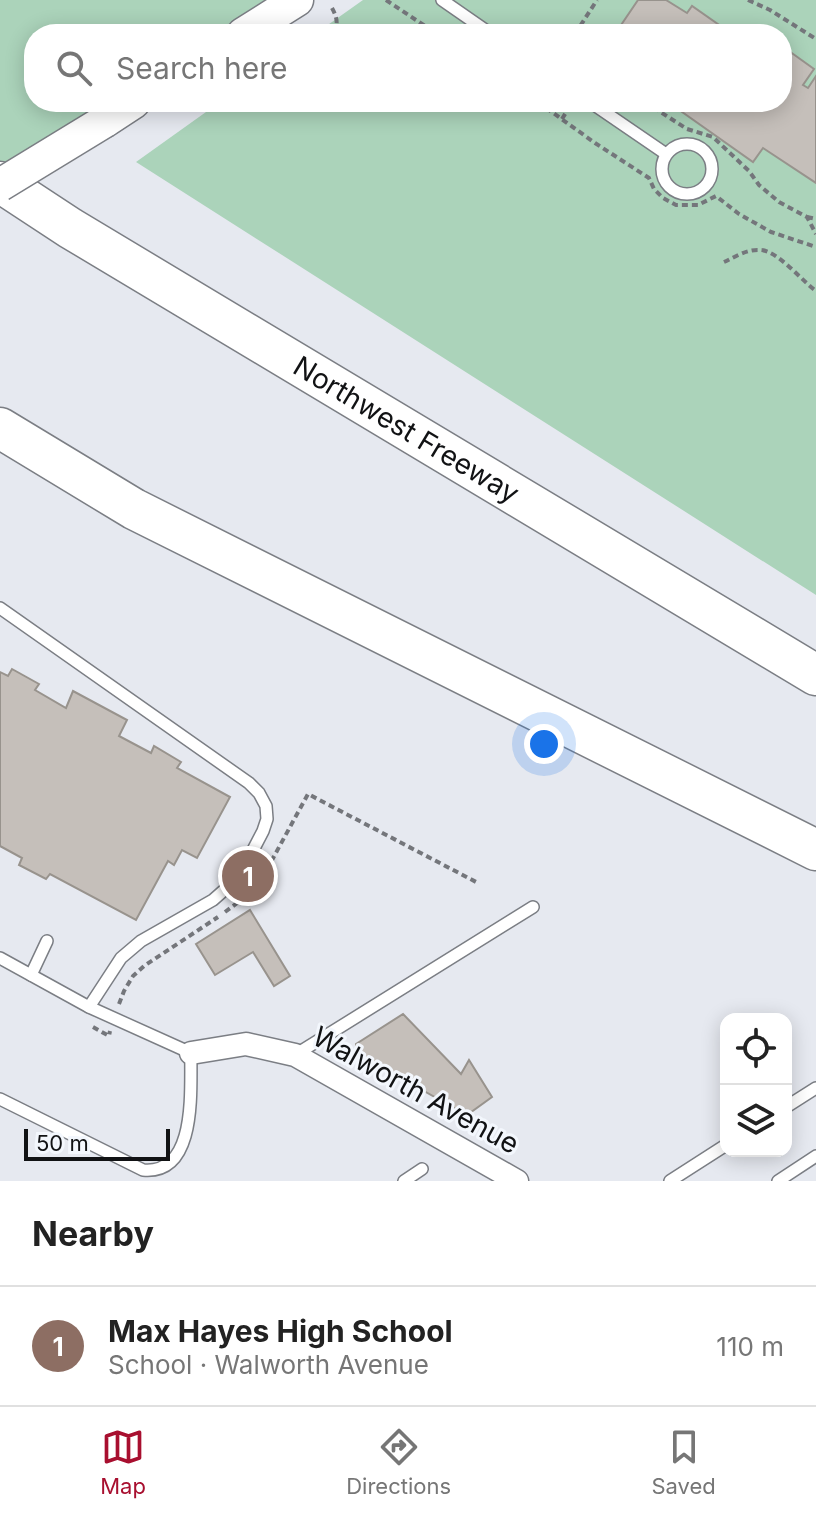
<!DOCTYPE html>
<meta charset="utf-8">
<style>
:root{--surface:#fff;--page:#f6f6f6;--text:#222;--muted:#767676;--line:#e0e0e0;--accent:#a80f2f}
body{margin:0;font-family:Inter,sans-serif;background:var(--page);color:var(--text)}
.controls{position:absolute;right:24px;bottom:24px;display:grid;overflow:hidden;border-radius:16px;box-shadow:0 4px 20px #0003}
.controls button{width:72px;height:72px;display:grid;place-items:center;padding:0;border:0;border-bottom:2px solid var(--line);background:var(--surface);color:var(--text);font:40px sans-serif}
.scale{position:absolute;left:24px;bottom:20px;width:146px;box-sizing:border-box;padding-left:8px;border:4px solid #111214;border-top:0;font-size:22px;line-height:28px;white-space:nowrap;color:#111214;-webkit-text-stroke:6px #f3f7fd;paint-order:stroke}
.you{position:absolute;left:544px;top:744px;width:28px;height:28px;margin:-20px;border:6px solid #fff;border-radius:50%;background:#1a73e8;box-shadow:0 0 0 12px #1a73e833}
.badge{display:grid;place-items:center;width:52px;height:52px;border-radius:50%;background:var(--accent);color:#fff;font-size:26px;font-weight:700}
.pin{position:absolute;translate:-50% -50%;border:4px solid #fff;box-shadow:0 2px 8px #0006}
.list{margin:0;padding:0;list-style:none}
h2{display:flex;justify-content:space-between;align-items:center;height:104px;margin:0;padding:0 32px;font-size:34px}
h2 small{font-size:26px;font-weight:400;color:var(--muted)}
.list li{display:grid;grid-template-columns:52px 1fr auto;gap:24px;align-items:center;box-sizing:border-box;height:120px;padding:0 32px;border-top:2px solid var(--line)}
.list b{display:block;font-size:30px;white-space:nowrap}
.list p{margin:0;font-size:26px;white-space:nowrap;color:var(--muted)}
.list em{font-size:26px;font-style:normal;color:var(--muted)}
.icon{flex:none;width:44px;height:44px;fill:none;stroke:currentColor;stroke-width:2;stroke-linecap:round;stroke-linejoin:round}
.map{position:relative;flex:none;width:816px;height:1181px;overflow:hidden}
.search{position:absolute;background:var(--surface);box-shadow:0 4px 20px #0003;left:24px;right:24px;top:24px;height:88px;display:flex;align-items:center;gap:20px;box-sizing:border-box;padding:0 28px;border-radius:32px;color:var(--muted);font-size:30px}
.sheet{height:224px;background:var(--surface)}
nav{display:flex;justify-content:space-around;align-items:center;box-sizing:border-box;height:112px;border-top:2px solid var(--line);background:var(--surface);font-size:22px;color:var(--muted)}
nav a{display:grid;justify-items:center;gap:4px}
nav .on{color:var(--accent)}
.map>svg:first-child{display:block}
.green{fill:#abd3ba}
.building{fill:#c5bfba;stroke:#98938d;stroke-width:2}
.lines{fill:none;stroke-linecap:round;stroke-linejoin:round}
.lane-casing{stroke:#7b7e84;stroke-width:14}
.street-casing{stroke:#7b7e84;stroke-width:25}
.secondary-casing{stroke:#7b7e84;stroke-width:35}
.highway-casing{stroke:#7b7e84;stroke-width:43}
.path{stroke:#74767b;stroke-width:4;stroke-dasharray:6 4;stroke-linecap:butt}
.lane{stroke:#fff;stroke-width:11}
.street{stroke:#fff;stroke-width:22}
.secondary{stroke:#fff;stroke-width:32}
.highway{stroke:#fff;stroke-width:40}
.secondary-bridge-casing{stroke:#7b7e84;stroke-width:35;stroke-linecap:butt}
.secondary-bridge{stroke:#fff;stroke-width:32}
.labels{text-anchor:middle;stroke-width:6;stroke-linejoin:round;paint-order:stroke}
.street-label{font-size:28px;fill:#111214;stroke:#f3f7fd}
</style>
<div class="map">
<svg width="816" height="1181" viewBox="0 0 816 1181">
<rect width="100%" height="100%" fill="#e6e9f0"/>
<g class="green">
<polygon points="0,0 297,0 243,34 34,34 34,102 134,102 0,182"/>
<polygon points="363,0 816,0 816,595 136,162 220,102 782,102 782,34 315,34"/>
</g>
<g class="building">
<polygon points="638,0 666,0 687,13 692,6 732,34 615,34"/>
<polygon points="782,46 814,69 803,85 808,88 816,76 816,183 763,148 753,162 668,102 782,102"/>
<polygon points="12,669 39,684 35,690 66,708 73,691 127,720 119,736 151,753 154,746 181,762 177,768 230,797 197,858 182,850 174,865 168,861 136,920 50,874 46,879 19,865 22,858 0,846 0,672 8,676"/>
<polygon points="250,910 290,976 274,986 253,952 215,975 196,944"/>
<polygon points="403,1014 461,1074 469,1060 492,1097 467,1115 356,1053 356,1044"/>
</g>
<g class="lines">
<defs>
<g id="lane">
<polyline points="442,0 491,34"/>
<polyline points="590,102 666,154"/>
<circle cx="687" cy="169" r="25"/>
<polyline points="0,608 249,783 259,793 266,806 267,819 263,831 239,877 213,900 141,941 121,958 89,1007"/>
<path d="M 0,958 L 89,1007 L 191,1053 C 190,1089 198,1175 143,1170 L 0,1099"/>
<polyline points="31,975 47,941"/>
<polyline points="295,1055 533,907"/>
<polyline points="786,1107 816,1088"/>
<polyline points="404,1181 422,1169"/>
<polyline points="670,1181 726,1145"/>
<polyline points="778,1181 816,1156"/>
</g>
<polyline id="street" points="191,1053 246,1044 295,1055 517,1181"/>
<g id="secondary">
<polyline points="243,34 297,0"/>
<polyline points="105,121 134,102"/>
</g>
<g id="highway">
<path id="s1" d="M 0,182 L 70,228 L 816,675"/>
<polyline points="0,428 134,509 816,850"/>
</g>
</defs>
<use href="#lane" class="lane-casing"/>
<use href="#street" class="street-casing"/>
<use href="#secondary" class="secondary-casing"/>
<use href="#highway" class="highway-casing"/>
<g class="path">
<polyline points="386,0 437,34"/>
<polyline points="748,0 770,10 816,39"/>
<path d="M 332,8 C 337,17 339,25 333,34"/>
<polyline points="575,34 597,0"/>
<polyline points="538,102 595,143 649,178 654,189 663,198 676,205 698,205 716,196 739,214 771,232 816,247"/>
<polyline points="645,102 687,129 713,137 749,171 759,185 779,202 807,217 816,234"/>
<polyline points="562,119 570,106"/>
<polyline points="807,217 816,219"/>
<path d="M 724,262 C 735,257 747,249 760,250 C 777,250 801,280 816,291"/>
<polyline points="225,912 252,892 266,871 308,794 478,883"/>
<polyline points="119,1004 124,991 133,976 144,966 218,917"/>
<polyline points="93,1027 109,1036 110,1031"/>
</g>
<use href="#lane" class="lane"/>
<use href="#street" class="street"/>
<use href="#secondary" class="secondary"/>
<use href="#highway" class="highway"/>
<defs>
<polyline id="secondary-bridge" points="0,185 105,121"/>
</defs>
<use href="#secondary-bridge" class="secondary-bridge-casing"/>
<use href="#secondary-bridge" class="secondary-bridge"/>
</g>
<g class="labels">
<g class="street-label">
<text dy="10" stroke="none"><textPath href="#s1" startOffset="476">Northwest Freeway</textPath></text>
<text transform="translate(416 1090) rotate(29)" y="10">Walworth Avenue</text>
</g>
</g>
</svg>
<div class="controls">
<button><svg class="icon" aria-label="locate" viewBox="0 0 24 24"><circle cx="12" cy="12" r="6"/><path d="M12 2v4M12 18v4M2 12h4M18 12h4"/></svg></button>
<button><svg class="icon" aria-label="layers" viewBox="0 0 24 24"><path d="M12 4l9 5-9 5-9-5zM3 14l9 5 9-5"/></svg></button>
</div>
<div class="scale">50 m</div>
<div class="you"></div>
<div class="pin badge" style="left:248px;top:876px;background:#8d6e63">1</div>
<div class="search"><svg class="icon" aria-label="search" viewBox="0 0 24 24"><circle cx="10" cy="10" r="6"/><path d="M15 15l6 6"/></svg>Search here</div>
</div>
<section class="sheet">
<h2>Nearby<small></small></h2>
<ul class="list">
<li><span class="badge" style="background:#8d6e63">1</span><div><b>Max Hayes High School</b><p>School · Walworth Avenue</p></div><em>110 m</em></li>
</ul>
</section>
<nav>
<a class="on"><svg class="icon" aria-label="map" viewBox="0 0 24 24"><path d="M3 6l6-2 6 2 6-2v14l-6 2-6-2-6 2zM9 4v14M15 6v14"/></svg>Map</a>
<a><svg class="icon" aria-label="directions" viewBox="0 0 24 24"><path d="M12 3l9 9-9 9-9-9zM9 14v-3h6M13 9l2 2-2 2"/></svg>Directions</a>
<a><svg class="icon" aria-label="saved" viewBox="0 0 24 24"><path d="M7 4h10v16l-5-4-5 4z"/></svg>Saved</a>
</nav>
